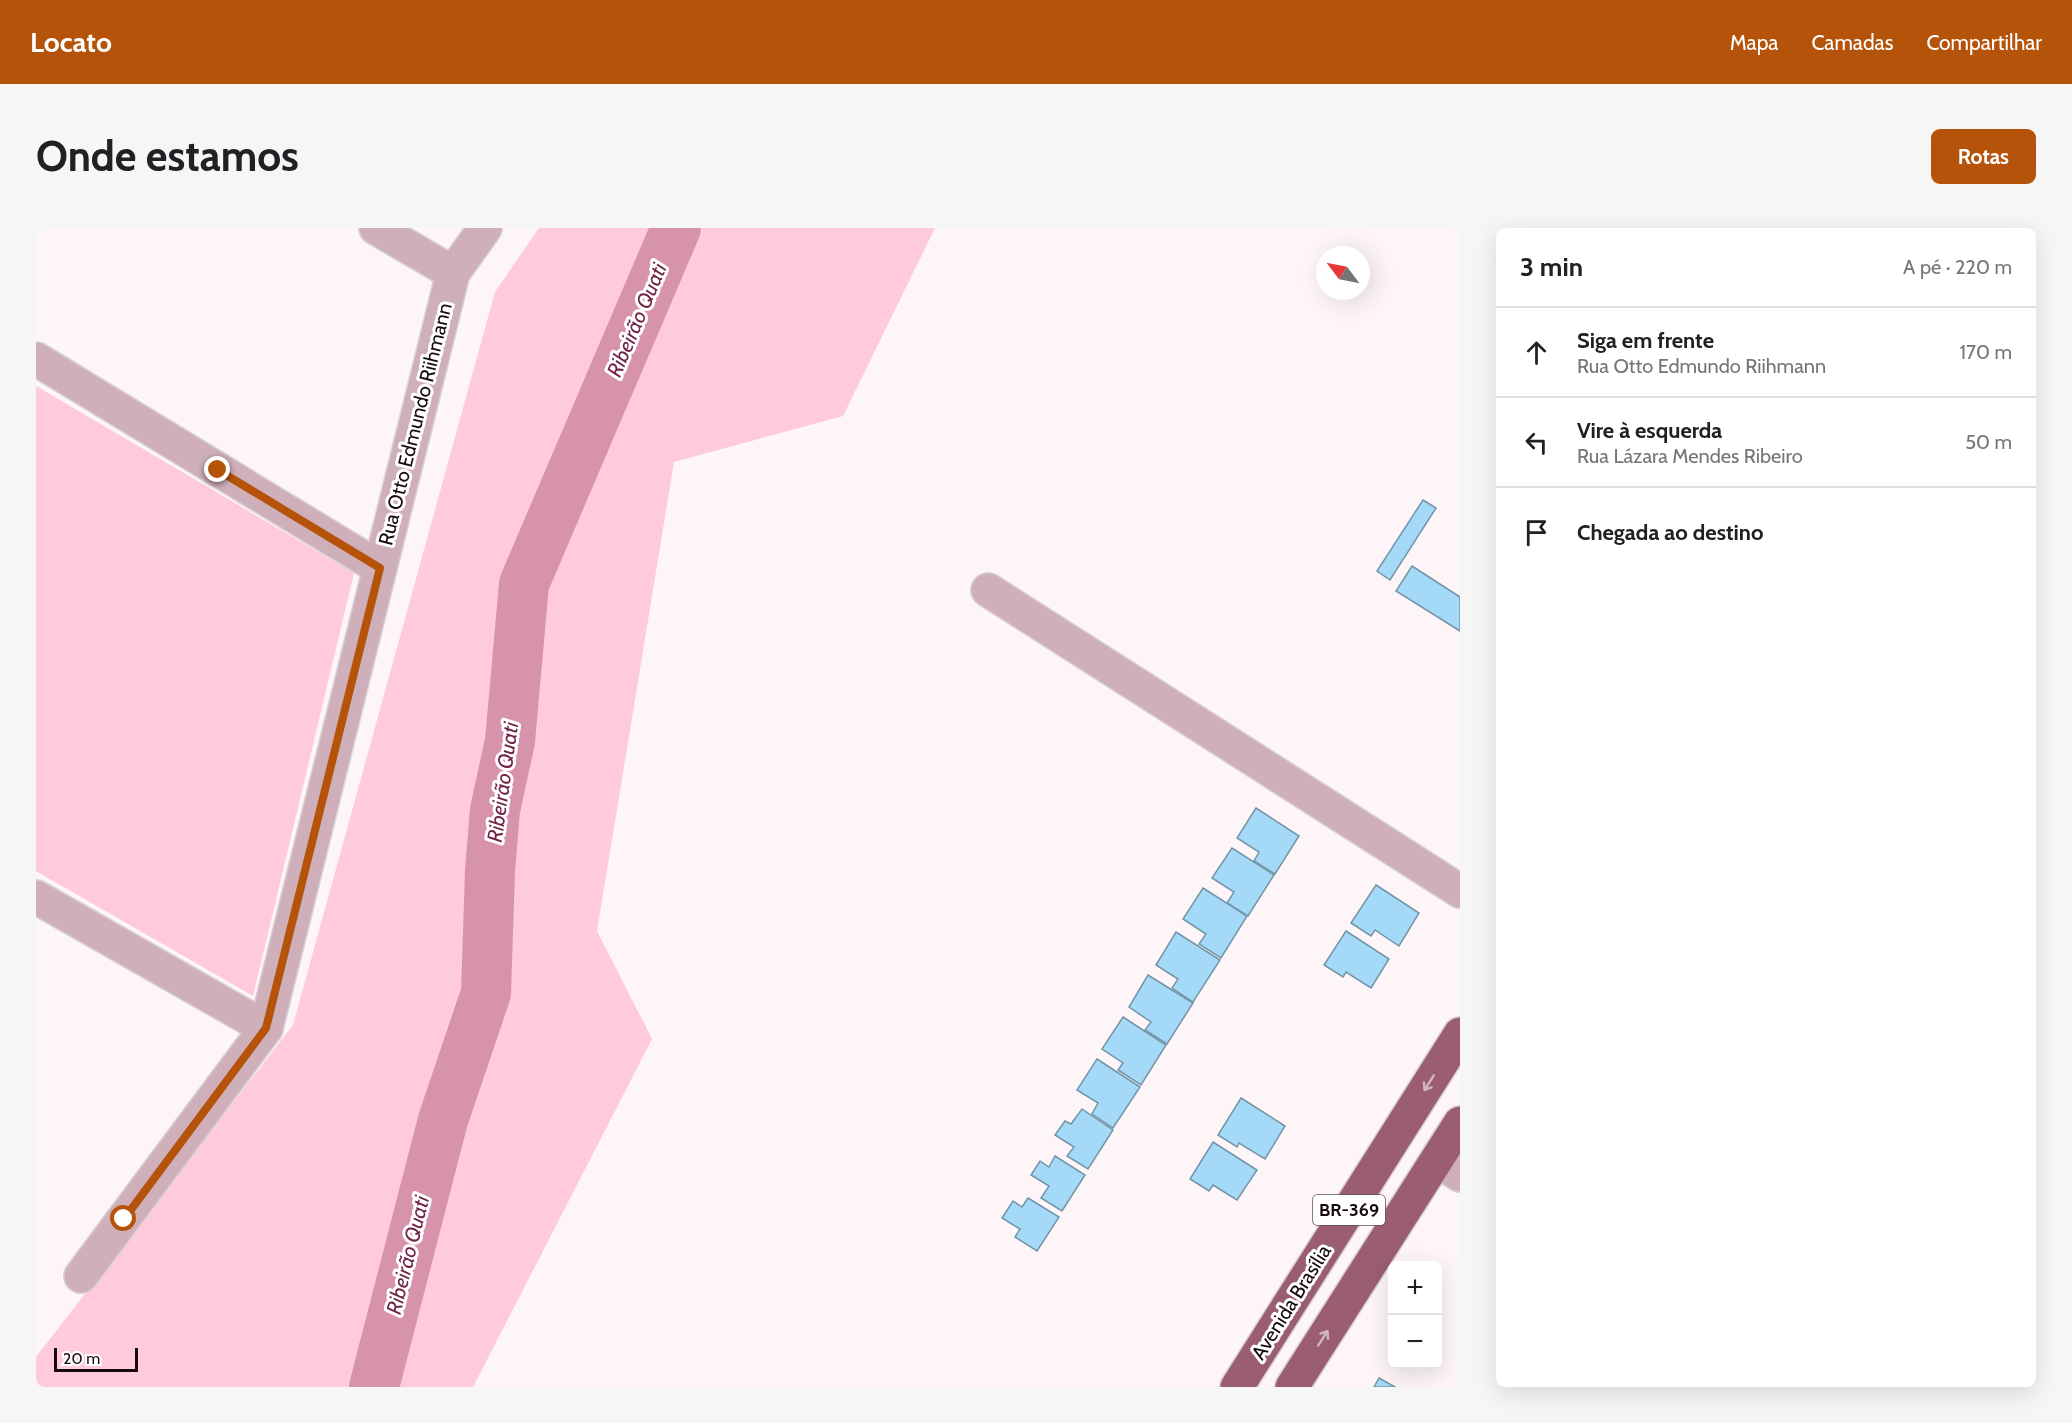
<!DOCTYPE html>
<html lang="pt">
<meta charset="utf-8">
<style>
:root{--surface:#fff;--page:#f6f6f6;--text:#202124;--muted:#757577;--line:#e0e0e0;--accent:#b45309}
body{margin:0;font-family:Cabin,sans-serif;background:var(--page);color:var(--text)}
.controls{position:absolute;right:18px;bottom:18px;display:grid;overflow:hidden;border-radius:9px;box-shadow:0 6px 24px #0002}
.controls button{width:54px;height:54px;display:grid;place-items:center;padding:0;border:0;border-bottom:2px solid var(--line);background:var(--surface);color:var(--text);font:30px sans-serif}
.compass{position:absolute;left:1280px;top:18px;width:54px;height:54px;border-radius:50%;background:var(--surface);box-shadow:0 6px 24px #0002;rotate:302deg}
.scale{position:absolute;left:18px;bottom:15px;width:84px;box-sizing:border-box;padding-left:6px;border:3px solid #170a0f;border-top:0;font-size:16px;line-height:21px;white-space:nowrap;color:#170a0f;-webkit-text-stroke:4px #fff;paint-order:stroke}
.stop{position:absolute;width:18px;height:18px;margin:-14px;border:4px solid #b45309;border-radius:50%;background:#fff}
.stop.end{background:#b45309;border-color:#fff;box-shadow:0 2px 6px #0008}
.list{margin:0;padding:0;list-style:none}
h2{display:flex;justify-content:space-between;align-items:center;height:78px;margin:0;padding:0 24px;font-size:26px}
h2 small{font-size:20px;font-weight:400;color:var(--muted)}
.list li{display:grid;grid-template-columns:39px 1fr auto;gap:18px;align-items:center;box-sizing:border-box;height:90px;padding:0 24px;border-top:2px solid var(--line)}
.list b{display:block;font-size:22px;white-space:nowrap}
.list p{margin:0;font-size:20px;white-space:nowrap;color:var(--muted)}
.list em{font-size:20px;font-style:normal;color:var(--muted)}
.icon{flex:none;width:33px;height:33px;fill:none;stroke:currentColor;stroke-width:2;stroke-linecap:round;stroke-linejoin:round}
.map{position:relative;flex:none;width:1424px;height:1159px;overflow:hidden;border-radius:9px}
header{display:flex;align-items:center;gap:36px;box-sizing:border-box;height:84px;padding:0 30px;background:var(--accent);color:#fff}
header strong{font-size:28px}
nav{display:flex;gap:33px;margin-inline-start:auto;font-size:21px}
.intro{display:flex;align-items:center;justify-content:space-between;box-sizing:border-box;height:144px;padding:0 36px}
h1{margin:0;font-size:42px}
.button{padding:15px 27px;border-radius:9px;background:var(--accent);color:#fff;font-size:21px;font-weight:700}
main{display:flex;gap:36px;padding:0 36px}
aside{flex:1;background:var(--surface);border-radius:9px;box-shadow:0 6px 24px #0002}
.map>svg:first-child{display:block}
.green{fill:#fecadc}
.lines{fill:none;stroke-linecap:round;stroke-linejoin:round}
.river{stroke:#d693ab;stroke-width:50}
.building{fill:#a4d9f7;stroke:#7395a8;stroke-width:1.5}
.minor-casing{stroke:#d8cfd2;stroke-width:36}
.highway-casing{stroke:#d8cfd2;stroke-width:36}
.minor{stroke:#cfb0ba;stroke-width:33}
.highway{stroke:#9a5d74;stroke-width:33}
.oneway{stroke:#d2b6c0}
.route{stroke:#b45309;stroke-width:8}
.labels{text-anchor:middle;stroke-width:6;stroke-linejoin:round;paint-order:stroke}
.shield{fill:#fff;stroke:#5d5457;stroke-width:1.5}
.shield-label{font-size:18px;font-weight:bold;fill:#170a0f}
.street-label{font-size:20px;fill:#170a0f;stroke:#fff}
.water-label{font-size:21px;font-style:italic;fill:#722447;stroke:#fff}
</style>
<header>
<strong>Locato</strong>
<nav><a>Mapa</a><a>Camadas</a><a>Compartilhar</a></nav>
</header>
<div class="intro"><h1>Onde estamos</h1><a class="button">Rotas</a></div>
<main>
<div class="map">
<svg width="1424" height="1159" viewBox="0 0 1424 1159">
<rect width="100%" height="100%" fill="#fdf5f7"/>
<g class="green">
<polygon points="503,0 899,0 807,188 638,234 561,703 616,811 437,1159 0,1159 0,1129 257,797 459,64"/>
<polygon points="0,158 318,345 217,768 0,643"/>
</g>
<g class="lines">
<polyline class="river" points="338,1159 407,892 450,765 454,643 459,582 474,513 488,356 640,0"/>
</g>
<g class="building">
<polygon points="1387,272 1400,280 1354,352 1341,343"/>
<polygon points="1376,338 1424,369 1424,403 1360,363"/>
<polygon points="1220,580 1263,608 1239,646 1218,633 1223,624 1201,610"/>
<polygon points="1196,620 1238,647 1212,688 1191,675 1198,664 1176,650"/>
<polygon points="1340,657 1383,685 1363,718 1339,702 1335,708 1315,695"/>
<polygon points="1167,660 1211,688 1185,730 1163,716 1170,706 1147,691"/>
<polygon points="1310,703 1353,731 1335,760 1310,744 1307,749 1288,737"/>
<polygon points="1140,704 1184,732 1157,774 1136,760 1142,751 1120,737"/>
<polygon points="1112,747 1157,775 1131,816 1109,802 1115,794 1093,779"/>
<polygon points="1087,789 1130,817 1105,857 1082,842 1087,835 1066,821"/>
<polygon points="1061,831 1104,859 1077,900 1056,886 1062,875 1041,862"/>
<polygon points="1205,870 1249,898 1229,931 1203,915 1201,919 1182,907"/>
<polygon points="1046,881 1077,902 1052,941 1031,928 1038,919 1019,907 1029,893 1035,896"/>
<polygon points="1177,914 1221,942 1201,972 1177,957 1173,963 1154,951"/>
<polygon points="1019,928 1049,947 1026,983 1005,970 1013,958 995,947 1004,933 1013,939"/>
<polygon points="992,970 1023,989 1001,1023 979,1009 984,1001 966,990 977,973 986,979"/>
<polygon points="1343,1150 1359,1159 1338,1159"/>
</g>
<g class="lines">
<defs>
<g id="minor">
<polyline points="340,0 417,45"/>
<polyline points="0,131 344,340"/>
<polyline points="952,362 1424,663"/>
<polyline points="0,669 230,800"/>
<polyline points="1401,932 1424,947"/>
<polyline points="45,1048 230,800 417,45 449,0"/>
</g>
<g id="highway">
<polyline points="1201,1159 1424,806"/>
<polyline points="1256,1159 1424,895"/>
</g>
</defs>
<use href="#minor" class="minor-casing"/>
<use href="#highway" class="highway-casing"/>
<use href="#minor" class="minor"/>
<use href="#highway" class="highway"/>
</g>
<defs><path id="oneway-shaft" d="M-6 0H5M1.5-3L5.5 0L1.5 3" fill="none" stroke-width="1.6" stroke-linecap="round" stroke-linejoin="round" transform="scale(1.5)"/></defs>
<g class="oneway">
<use href="#oneway-shaft" transform="translate(1393 855) rotate(122)"/>
<use href="#oneway-shaft" transform="translate(1287 1110) rotate(-57)"/>
</g>
<g class="lines">
<polyline class="route" points="88,991 230,800 344,340 182,242"/>
</g>
<g class="labels">
<rect class="shield" x="1277" y="967" width="72" height="30" rx="4.5"/>
<g class="shield-label">
<text x="1313" y="988">BR-369</text>
</g>
<g class="street-label">
<text transform="translate(379 196) rotate(-76)" y="7">Rua Otto Edmundo Riihmann</text>
<text transform="translate(1255 1074) rotate(-58)" y="7">Avenida Brasília</text>
</g>
<g class="water-label">
<text transform="translate(601 92) rotate(-67)" y="7">Ribeirão Quati</text>
<text transform="translate(467 554) rotate(-82)" y="7">Ribeirão Quati</text>
<text transform="translate(372 1027) rotate(-76)" y="7">Ribeirão Quati</text>
</g>
</g>
</svg>
<div class="controls">
<button>+</button>
<button>−</button>
</div>
<svg class="compass" viewBox="-18 -18 36 36"><path d="M0-13l5 13h-10z" fill="#e53935"/><path d="M0 13l5-13h-10z" fill="#757577"/></svg>
<div class="scale">20 m</div>
<div class="stop" style="left:88px;top:991px"></div>
<div class="stop end" style="left:182px;top:242px"></div>
</div>
<aside>
<h2>3 min<small>A pé · 220 m</small></h2>
<ul class="list">
<li><svg class="icon" aria-label="ahead" viewBox="0 0 24 24"><path d="M12 20V5M6 11l6-6 6 6"/></svg><div><b>Siga em frente</b><p>Rua Otto Edmundo Riihmann</p></div><em>170 m</em></li>
<li><svg class="icon" aria-label="left" viewBox="0 0 24 24"><path d="M17 20v-9H6M10 6l-5 5 5 5"/></svg><div><b>Vire à esquerda</b><p>Rua Lázara Mendes Ribeiro</p></div><em>50 m</em></li>
<li><svg class="icon" aria-label="arrive" viewBox="0 0 24 24"><path d="M6 21V4h12l-3 4 3 4H6"/></svg><div><b>Chegada ao destino</b></div></li>
</ul>
</aside>
</main>
